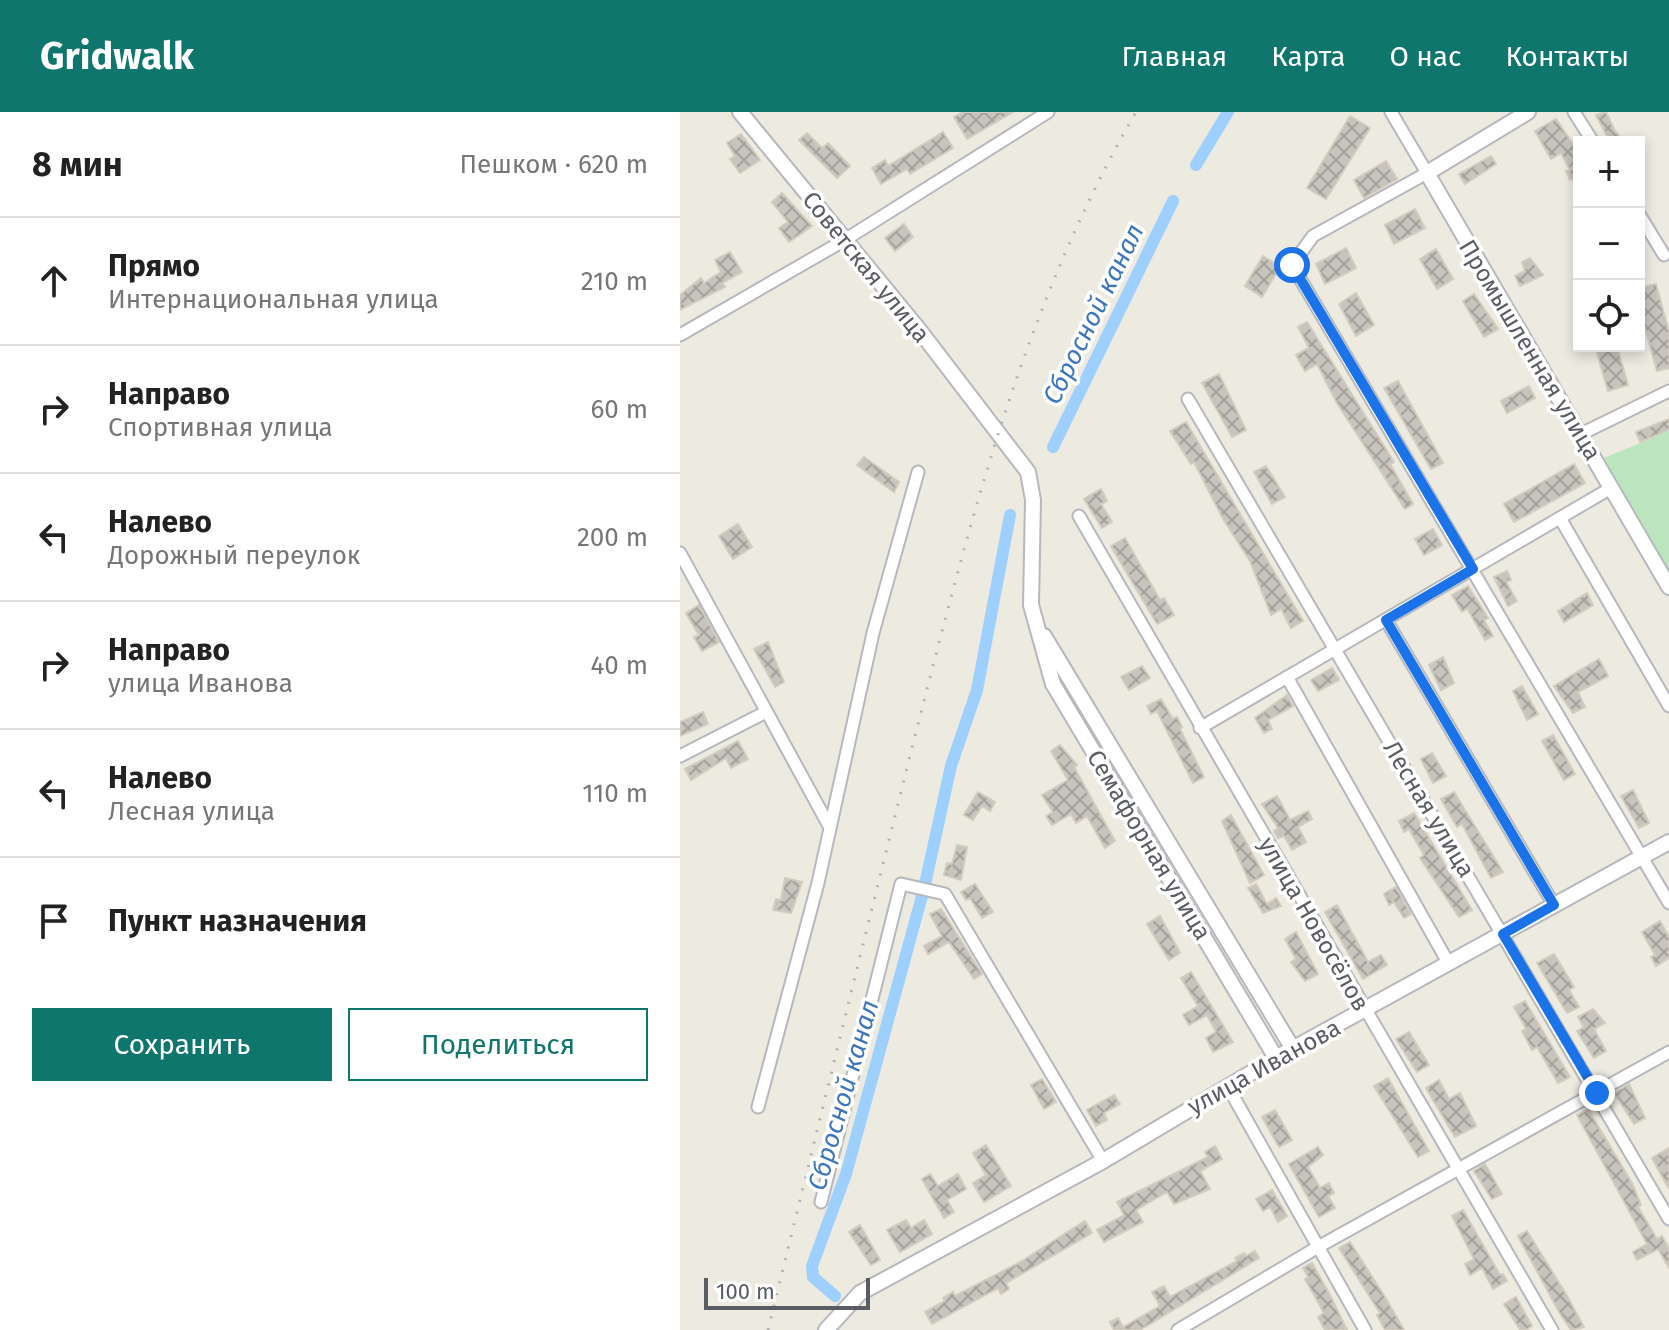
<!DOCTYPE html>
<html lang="ru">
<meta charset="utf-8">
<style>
:root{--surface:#fff;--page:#f6f6f6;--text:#222;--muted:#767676;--line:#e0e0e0;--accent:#0f766e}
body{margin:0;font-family:"Fira Sans",sans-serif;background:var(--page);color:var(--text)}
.controls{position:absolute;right:24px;top:24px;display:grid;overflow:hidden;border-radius:0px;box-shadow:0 4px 12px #0003}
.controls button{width:72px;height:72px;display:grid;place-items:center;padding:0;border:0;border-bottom:2px solid var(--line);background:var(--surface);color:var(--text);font:40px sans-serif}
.scale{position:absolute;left:24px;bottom:20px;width:166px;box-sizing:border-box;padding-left:8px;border:4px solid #595c62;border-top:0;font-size:22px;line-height:28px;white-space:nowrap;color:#595c62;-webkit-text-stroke:6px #fff;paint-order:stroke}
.stop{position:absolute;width:24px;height:24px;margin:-18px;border:6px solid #1a73e8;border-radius:50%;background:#fff}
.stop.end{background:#1a73e8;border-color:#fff;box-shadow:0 2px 8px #0008}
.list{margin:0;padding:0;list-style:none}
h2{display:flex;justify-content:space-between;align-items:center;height:104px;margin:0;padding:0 32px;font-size:34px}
h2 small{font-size:26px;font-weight:400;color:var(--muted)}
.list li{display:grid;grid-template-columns:52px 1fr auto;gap:24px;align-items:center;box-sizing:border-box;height:128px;padding:0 32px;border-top:2px solid var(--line)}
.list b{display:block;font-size:30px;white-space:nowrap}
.list p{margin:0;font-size:26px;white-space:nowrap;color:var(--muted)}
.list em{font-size:26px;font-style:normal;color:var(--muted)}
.actions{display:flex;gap:16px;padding:24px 32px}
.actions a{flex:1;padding:18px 0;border:2px solid var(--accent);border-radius:0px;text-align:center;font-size:28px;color:var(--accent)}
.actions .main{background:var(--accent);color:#fff}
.icon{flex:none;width:44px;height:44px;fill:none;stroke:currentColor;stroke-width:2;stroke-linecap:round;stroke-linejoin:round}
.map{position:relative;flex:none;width:989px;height:1218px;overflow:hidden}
header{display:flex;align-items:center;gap:48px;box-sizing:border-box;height:112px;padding:0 40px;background:var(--accent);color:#fff}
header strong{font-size:38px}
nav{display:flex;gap:44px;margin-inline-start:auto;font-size:28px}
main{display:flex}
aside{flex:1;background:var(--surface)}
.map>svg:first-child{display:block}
.green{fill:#bbe5bd}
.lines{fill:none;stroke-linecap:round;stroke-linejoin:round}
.canal{stroke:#9ed0ff;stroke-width:12}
.building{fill:url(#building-cross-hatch);stroke:#d1ccbe;stroke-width:2}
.minor-casing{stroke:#b6b8be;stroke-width:15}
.tertiary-casing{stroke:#b6b8be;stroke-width:18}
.minor{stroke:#fff;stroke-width:11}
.tertiary{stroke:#fff;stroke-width:14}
.rail{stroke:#b2b3b3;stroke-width:3;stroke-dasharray:2 10;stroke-linecap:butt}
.route{stroke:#1a73e8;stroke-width:10}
.labels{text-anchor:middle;stroke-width:7;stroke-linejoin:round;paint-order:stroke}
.street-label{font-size:24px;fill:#595c62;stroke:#fff}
.water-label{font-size:26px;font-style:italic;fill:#3b75bc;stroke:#fff}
</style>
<header>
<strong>Gridwalk</strong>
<nav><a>Главная</a><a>Карта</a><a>О нас</a><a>Контакты</a></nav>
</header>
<main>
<aside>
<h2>8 мин<small>Пешком · 620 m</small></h2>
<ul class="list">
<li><svg class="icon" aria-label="ahead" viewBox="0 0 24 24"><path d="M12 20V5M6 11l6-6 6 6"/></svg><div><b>Прямо</b><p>Интернациональная улица</p></div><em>210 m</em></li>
<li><svg class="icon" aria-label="right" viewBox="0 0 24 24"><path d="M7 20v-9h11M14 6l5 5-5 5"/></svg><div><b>Направо</b><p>Спортивная улица</p></div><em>60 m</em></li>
<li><svg class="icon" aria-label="left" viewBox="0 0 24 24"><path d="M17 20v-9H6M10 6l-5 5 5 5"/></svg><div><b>Налево</b><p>Дорожный переулок</p></div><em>200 m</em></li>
<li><svg class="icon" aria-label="right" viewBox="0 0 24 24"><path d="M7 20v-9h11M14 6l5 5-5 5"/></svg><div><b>Направо</b><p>улица Иванова</p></div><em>40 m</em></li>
<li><svg class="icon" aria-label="left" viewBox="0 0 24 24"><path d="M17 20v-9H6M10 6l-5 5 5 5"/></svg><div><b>Налево</b><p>Лесная улица</p></div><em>110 m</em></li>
<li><svg class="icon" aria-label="arrive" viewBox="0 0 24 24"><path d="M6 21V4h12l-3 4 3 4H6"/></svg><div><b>Пункт назначения</b></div></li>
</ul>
<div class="actions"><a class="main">Сохранить</a><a>Поделиться</a></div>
</aside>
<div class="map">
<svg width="989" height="1218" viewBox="0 0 989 1218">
<defs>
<pattern id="building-cross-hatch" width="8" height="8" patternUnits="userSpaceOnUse" patternTransform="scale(2)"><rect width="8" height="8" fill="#c7c4bd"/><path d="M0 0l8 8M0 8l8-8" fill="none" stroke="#a5a29d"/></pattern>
</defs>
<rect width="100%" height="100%" fill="#edeae0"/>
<polygon class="green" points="989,319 989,462 924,346"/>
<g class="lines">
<g class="canal">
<polyline points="516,53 548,0"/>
<polyline points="373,335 493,89"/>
<polyline points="245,772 271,654 297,578 330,403"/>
<polyline points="155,1184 133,1165 132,1154 166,1062 242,784"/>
</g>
</g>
<g class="building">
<polygon points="283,0 333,0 287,27 274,5"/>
<polygon points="926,0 935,19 944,30 921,30 927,24 916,3"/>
<polygon points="670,4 690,16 646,87 627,76"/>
<polygon points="876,7 899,41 899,74 895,66 890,68 886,59 890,58 881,41 871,47 855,19"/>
<polygon points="263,20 273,36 230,62 227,57 201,72 192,56 205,48 208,54"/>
<polygon points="127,21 142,36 148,31 170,54 157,66 119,28"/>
<polygon points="61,22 80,48 60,61 50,47 55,44 47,31"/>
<polygon points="811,44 816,52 785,72 779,62"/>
<polygon points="706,49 717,67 684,86 674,68"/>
<polygon points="102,81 132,114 109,130 99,116 108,110 92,90"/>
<polygon points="735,97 745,116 714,132 705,113"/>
<polygon points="224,112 233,125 215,139 205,126"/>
<polygon points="666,136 676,156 645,172 636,152"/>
<polygon points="756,137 773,167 757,177 740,147"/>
<polygon points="50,140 62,160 42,171 45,175 0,198 0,183 21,166 24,171 41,160 35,148"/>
<polygon points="583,144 600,155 582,185 565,174"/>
<polygon points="850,146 863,163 840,174 835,164 845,159 842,150"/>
<polygon points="976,172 989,220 989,256 977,259 959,195 959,176"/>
<polygon points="676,181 694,213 676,224 659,192"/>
<polygon points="794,182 818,217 804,225 783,189"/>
<polygon points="627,210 714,350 710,352 733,392 725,397 657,291 637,252 625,259 616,243 629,236 618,215"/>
<polygon points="915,234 937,234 948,273 928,279"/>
<polygon points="539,262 566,318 552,325 522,271"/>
<polygon points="718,269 763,351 751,357 704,276"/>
<polygon points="849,274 855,286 827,301 821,289"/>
<polygon points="989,307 989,318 960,330 956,320"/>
<polygon points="506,310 623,509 611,516 601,497 591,503 570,449 543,407 514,350 511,352 490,319"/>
<polygon points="184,345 219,370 214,380 177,353"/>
<polygon points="894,352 905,371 834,410 824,392"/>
<polygon points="586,354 605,385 592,392 574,360"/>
<polygon points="421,377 427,389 421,392 432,410 422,416 404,387"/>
<polygon points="58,412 72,435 53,447 39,424"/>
<polygon points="753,417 762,433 744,443 735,427"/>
<polygon points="445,426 480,488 484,486 494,503 477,512 431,434"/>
<polygon points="827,459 831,468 826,470 837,489 828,494 814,465"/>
<polygon points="788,474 808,506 804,508 813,524 805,528 787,496 782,500 772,483"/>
<polygon points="907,481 913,493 884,510 878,499"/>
<polygon points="19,493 39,530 22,539 14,525 19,523 6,501"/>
<polygon points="88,530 104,570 95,575 74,537"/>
<polygon points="763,545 774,571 761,578 749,553"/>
<polygon points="919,547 928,564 898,580 905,595 893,601 874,574"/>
<polygon points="462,554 470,566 449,578 441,565"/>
<polygon points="652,556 659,568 638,579 631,568"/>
<polygon points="842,574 858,602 847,608 833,579"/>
<polygon points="607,583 613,594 588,608 592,617 584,621 575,606"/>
<polygon points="481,587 493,607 497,605 502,615 500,617 524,665 513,671 477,599 471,602 467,594"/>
<polygon points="23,600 28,612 0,624 0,610"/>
<polygon points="873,623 895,662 884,668 862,629"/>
<polygon points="58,629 68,647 51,656 46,646 11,668 5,657"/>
<polygon points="380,633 397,653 394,655 435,729 425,736 407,704 396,711 391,702 372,713 366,704 373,700 362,683 388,668 371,639"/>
<polygon points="752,641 766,664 753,671 741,647"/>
<polygon points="953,678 969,711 959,716 941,684"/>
<polygon points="298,680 315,690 310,699 302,694 293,708 284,703"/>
<polygon points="774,680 823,760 811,766 782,712 777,715 761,687"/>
<polygon points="597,684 610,708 628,699 632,707 618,715 626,730 612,738 604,724 598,726 594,719 598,716 582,692"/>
<polygon points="734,701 792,798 779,805 740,746 744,743 729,717 724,720 719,709"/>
<polygon points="551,703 584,763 570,771 542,709"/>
<polygon points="277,733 287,735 281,768 264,763 267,751 272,752"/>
<polygon points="105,766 122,770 111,801 93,798 96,787 101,788"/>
<polygon points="295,772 313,800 302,806 290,786 286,788 281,780"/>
<polygon points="576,772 587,792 596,786 601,794 583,801 568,776"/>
<polygon points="716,775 731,802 724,806 714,790 709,793 704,782"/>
<polygon points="657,793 688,850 701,843 707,853 683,867 645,800"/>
<polygon points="261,797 302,862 294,867 269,830 248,842 244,834 262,824 250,802"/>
<polygon points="480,804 500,841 489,848 467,812"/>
<polygon points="980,809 989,825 989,846 976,854 971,845 975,843 962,820"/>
<polygon points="616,820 638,862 625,869 611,850 616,847 605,827"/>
<polygon points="874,842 894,875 889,878 899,895 887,901 857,851"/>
<polygon points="511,860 553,930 533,940 526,926 536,920 527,903 509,913 503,903 518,894 501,866"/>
<polygon points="845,889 890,965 878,971 857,935 852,938 842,919 846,917 834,895"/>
<polygon points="913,897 925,911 914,917 926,939 914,946 897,919 904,915 898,905"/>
<polygon points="729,920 749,953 737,960 716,927"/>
<polygon points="708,966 749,1039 738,1045 694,974"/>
<polygon points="362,967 376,990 364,997 351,973"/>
<polygon points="759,968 769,987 780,981 796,1014 775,1025 746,976"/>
<polygon points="949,972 965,1006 954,1012 934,981"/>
<polygon points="434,983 440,992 424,1001 427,1008 416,1014 407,998"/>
<polygon points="908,997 952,1071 961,1093 958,1095 977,1127 982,1124 989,1137 989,1156 978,1137 957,1148 953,1140 967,1132 897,1003"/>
<polygon points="595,998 612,1028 599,1035 582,1005"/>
<polygon points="306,1033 331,1074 304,1090 293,1071 306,1063 293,1041"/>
<polygon points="535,1034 542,1047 520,1059 530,1077 494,1092 487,1080 456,1098 463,1110 424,1130 417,1118 444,1103 437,1090 528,1045 525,1040"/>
<polygon points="638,1035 643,1043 628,1055 640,1076 649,1071 654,1081 648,1084 655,1096 639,1105 609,1052"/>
<polygon points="989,1036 989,1077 972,1046"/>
<polygon points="805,1052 822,1082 812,1087 794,1059"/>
<polygon points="250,1062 258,1074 278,1062 286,1077 267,1088 274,1100 264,1106 242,1067"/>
<polygon points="592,1078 607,1104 598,1110 590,1095 583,1099 576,1087"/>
<polygon points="783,1098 820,1163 823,1162 827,1169 813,1177 802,1156 790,1163 785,1152 794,1147 772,1104"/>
<polygon points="226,1108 231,1116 244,1108 252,1122 220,1140 207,1118"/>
<polygon points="405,1109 412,1121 326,1171 329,1177 321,1182 318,1176 252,1212 245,1200 265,1189 263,1186 273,1180 275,1184 342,1149"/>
<polygon points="180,1113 200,1148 191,1153 169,1120"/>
<polygon points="847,1119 886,1182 904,1215 891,1218 879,1200 838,1124"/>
<polygon points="670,1130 705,1185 724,1218 705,1218 697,1203 700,1201 659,1136"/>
<polygon points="575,1139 579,1146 460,1218 434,1218 430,1210 438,1206 443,1215 480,1194 472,1180 484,1174 490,1185 557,1149 555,1146 564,1141 566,1144"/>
<polygon points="632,1151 650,1183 667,1218 645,1218 638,1205 644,1201 625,1167 628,1165 623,1156"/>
<polygon points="836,1185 852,1214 846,1218 840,1218 824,1192"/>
</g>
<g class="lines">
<defs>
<g id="minor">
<polyline points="711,0 747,61 633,124 612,153 989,791"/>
<polyline points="894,0 913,30"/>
<polyline points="959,102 984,143"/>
<polyline points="0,223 163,129 368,0"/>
<polyline points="508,287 989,1107"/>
<polyline points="901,322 989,279"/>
<polyline points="399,404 872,1218"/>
<polyline points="880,406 989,594"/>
<polyline points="0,441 148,712"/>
<polyline points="706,508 874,793"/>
<polyline points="607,565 769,852"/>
<polyline points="520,616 931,376"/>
<polyline points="0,644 86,600"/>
<polyline points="548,975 685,1218"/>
<polyline points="78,995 138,771 193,521 238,360"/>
<polyline points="141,1090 221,772 265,782 423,1049"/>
<polyline points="498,1218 638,1135 989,940"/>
</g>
<g id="tertiary">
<polyline points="60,0 240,219 348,360 353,388 351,493 373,572 596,946"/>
<polyline points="848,0 747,61 989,475"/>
<polyline points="364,524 613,937"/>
<polyline points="146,1218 180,1181 423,1049 596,946 989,730"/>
</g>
</defs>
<use href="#minor" class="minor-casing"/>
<use href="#tertiary" class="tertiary-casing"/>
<use href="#minor" class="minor"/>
<use href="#tertiary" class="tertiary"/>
<path class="rail" d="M 88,1218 C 137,1019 186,819 236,620 C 291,406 344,193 456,0"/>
</g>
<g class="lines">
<polyline class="route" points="612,153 793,457 706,508 874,793 823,822 917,981"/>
</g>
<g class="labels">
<g class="street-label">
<text transform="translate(186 155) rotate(51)" y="8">Советская улица</text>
<text transform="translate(850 238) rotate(59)" y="8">Промышленная улица</text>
<text transform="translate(749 697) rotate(59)" y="8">Лесная улица</text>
<text transform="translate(469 733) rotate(59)" y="8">Семафорная улица</text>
<text transform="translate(634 812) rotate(60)" y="8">улица Новосёлов</text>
<text transform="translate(584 955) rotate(-29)" y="8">улица Иванова</text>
</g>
<g class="water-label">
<text transform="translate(413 202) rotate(-64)" y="9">Сбросной канал</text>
<text transform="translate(163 983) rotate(-74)" y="9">Сбросной канал</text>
</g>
</g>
</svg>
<div class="controls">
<button>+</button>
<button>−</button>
<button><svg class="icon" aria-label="locate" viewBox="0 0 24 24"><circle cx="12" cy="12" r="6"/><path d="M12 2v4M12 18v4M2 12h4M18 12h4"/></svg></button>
</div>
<div class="scale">100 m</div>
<div class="stop" style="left:612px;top:153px"></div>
<div class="stop end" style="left:917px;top:981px"></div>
</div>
</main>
